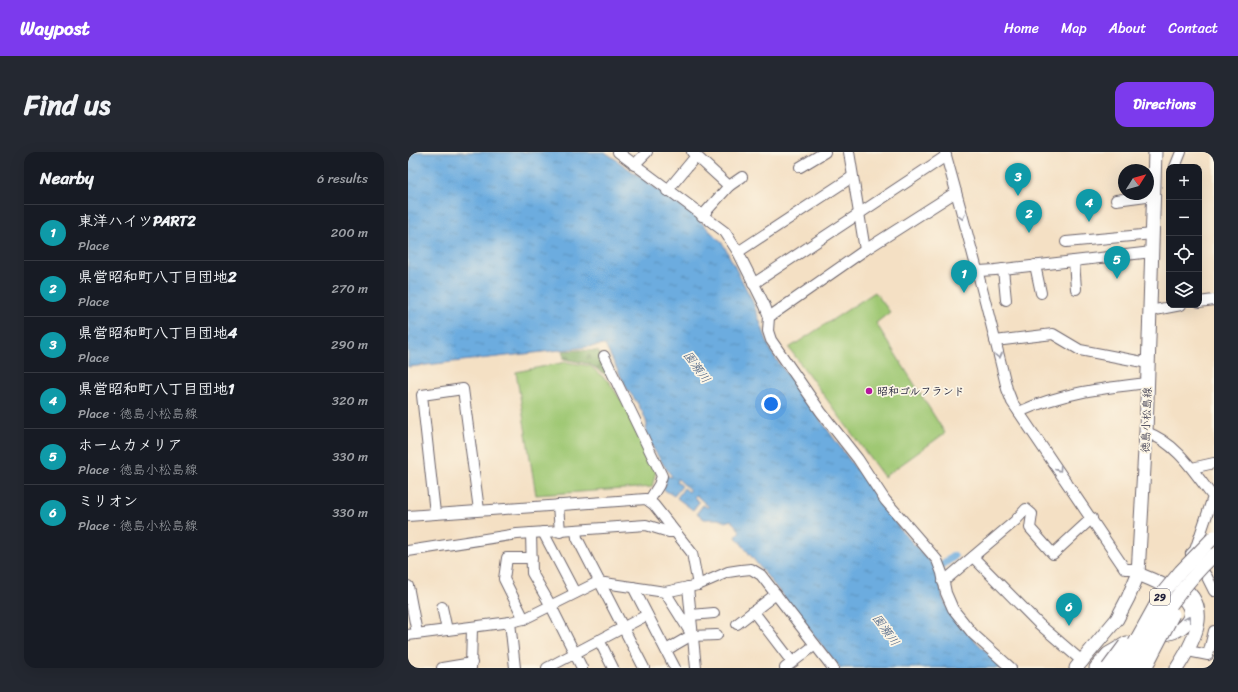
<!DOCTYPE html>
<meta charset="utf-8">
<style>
:root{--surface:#171b24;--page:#242831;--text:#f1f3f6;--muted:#9ea1a6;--line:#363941;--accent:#7c3aed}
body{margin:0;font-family:Sriracha,"Klee One",sans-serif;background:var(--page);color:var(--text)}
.controls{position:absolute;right:12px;top:12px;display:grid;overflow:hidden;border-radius:8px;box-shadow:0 4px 16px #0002}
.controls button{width:36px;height:36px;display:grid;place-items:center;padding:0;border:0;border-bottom:1px solid var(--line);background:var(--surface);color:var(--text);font:20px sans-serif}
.compass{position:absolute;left:710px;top:12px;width:36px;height:36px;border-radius:50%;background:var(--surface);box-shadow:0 4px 16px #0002;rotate:53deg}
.you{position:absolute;left:363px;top:252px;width:14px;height:14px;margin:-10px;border:3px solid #fff;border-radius:50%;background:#1a73e8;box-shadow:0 0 0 6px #1a73e833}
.badge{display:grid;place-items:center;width:26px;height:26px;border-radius:50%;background:var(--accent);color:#fff;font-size:13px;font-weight:700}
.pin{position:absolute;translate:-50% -33px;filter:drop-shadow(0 1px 2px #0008)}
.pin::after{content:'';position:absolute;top:21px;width:14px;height:12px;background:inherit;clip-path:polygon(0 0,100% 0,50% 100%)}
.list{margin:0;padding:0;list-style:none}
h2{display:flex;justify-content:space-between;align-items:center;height:52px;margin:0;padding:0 16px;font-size:17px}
h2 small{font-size:13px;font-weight:400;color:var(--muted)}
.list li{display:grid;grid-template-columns:26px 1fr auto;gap:12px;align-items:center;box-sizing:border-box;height:56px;padding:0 16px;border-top:1px solid var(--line)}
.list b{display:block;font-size:15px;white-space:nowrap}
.list p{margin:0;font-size:13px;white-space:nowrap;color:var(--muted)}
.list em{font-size:13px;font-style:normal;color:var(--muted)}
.icon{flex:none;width:22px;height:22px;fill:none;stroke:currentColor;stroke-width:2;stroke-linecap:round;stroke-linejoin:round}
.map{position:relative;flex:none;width:806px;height:516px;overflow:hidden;border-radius:12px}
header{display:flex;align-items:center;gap:24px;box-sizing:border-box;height:56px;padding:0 20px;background:var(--accent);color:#fff}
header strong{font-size:19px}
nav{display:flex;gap:22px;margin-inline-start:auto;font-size:14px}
.intro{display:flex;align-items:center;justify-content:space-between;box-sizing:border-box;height:96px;padding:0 24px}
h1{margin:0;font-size:28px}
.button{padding:10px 18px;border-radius:12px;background:var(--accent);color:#fff;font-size:14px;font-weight:700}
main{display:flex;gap:24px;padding:0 24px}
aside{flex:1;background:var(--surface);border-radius:12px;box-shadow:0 4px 16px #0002}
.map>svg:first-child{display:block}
.green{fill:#9fc873;stroke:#607557}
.forest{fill:url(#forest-firs);stroke:#506750}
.water{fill:url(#water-ripples);stroke:#47678d}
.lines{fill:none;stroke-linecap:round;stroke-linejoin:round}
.canal{stroke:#6cacdf;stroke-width:8}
.minor-casing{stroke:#6c646b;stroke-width:12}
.major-casing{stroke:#6c646b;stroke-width:15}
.minor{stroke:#fff;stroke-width:10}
.major{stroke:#fff;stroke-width:13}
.major-bridge-casing{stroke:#6c646b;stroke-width:15;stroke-linecap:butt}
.major-bridge{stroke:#fff;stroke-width:13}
.oneway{stroke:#9c9ca7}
.poi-dot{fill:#b5179e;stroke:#fcf5e5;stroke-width:1.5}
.labels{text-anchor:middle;stroke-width:3.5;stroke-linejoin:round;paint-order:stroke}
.shield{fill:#fcf5e5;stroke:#63616e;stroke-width:1}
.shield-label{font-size:10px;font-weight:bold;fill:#22223b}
.poi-label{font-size:11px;font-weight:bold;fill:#22223b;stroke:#fcf5e5;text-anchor:start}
.street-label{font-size:11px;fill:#22223b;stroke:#fcf5e5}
.water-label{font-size:12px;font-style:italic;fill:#40597d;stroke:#fcf5e5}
</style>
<header>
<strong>Waypost</strong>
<nav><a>Home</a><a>Map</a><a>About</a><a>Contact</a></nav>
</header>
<div class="intro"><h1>Find us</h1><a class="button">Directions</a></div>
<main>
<aside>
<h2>Nearby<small>6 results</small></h2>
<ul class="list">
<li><span class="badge" style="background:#0f9aa8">1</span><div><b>東洋ハイツPART2</b><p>Place</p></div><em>200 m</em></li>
<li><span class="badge" style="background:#0f9aa8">2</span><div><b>県営昭和町八丁目団地2</b><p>Place</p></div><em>270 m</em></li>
<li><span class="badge" style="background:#0f9aa8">3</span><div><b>県営昭和町八丁目団地4</b><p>Place</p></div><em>290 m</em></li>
<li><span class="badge" style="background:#0f9aa8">4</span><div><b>県営昭和町八丁目団地1</b><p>Place · 徳島小松島線</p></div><em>320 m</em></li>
<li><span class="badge" style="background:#0f9aa8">5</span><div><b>ホームカメリア</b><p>Place · 徳島小松島線</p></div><em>330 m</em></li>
<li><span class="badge" style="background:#0f9aa8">6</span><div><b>ミリオン</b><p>Place · 徳島小松島線</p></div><em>330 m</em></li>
</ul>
</aside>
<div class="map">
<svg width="806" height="516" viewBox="0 0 806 516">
<defs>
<pattern id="forest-firs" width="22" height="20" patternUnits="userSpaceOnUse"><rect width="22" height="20" fill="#7fac65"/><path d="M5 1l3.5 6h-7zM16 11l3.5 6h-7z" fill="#688c54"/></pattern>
<pattern id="water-ripples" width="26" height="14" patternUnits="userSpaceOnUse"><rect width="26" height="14" fill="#6cacdf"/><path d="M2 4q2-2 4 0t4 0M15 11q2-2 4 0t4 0" fill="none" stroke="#588cb6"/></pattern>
</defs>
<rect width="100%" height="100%" fill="#fcf5e5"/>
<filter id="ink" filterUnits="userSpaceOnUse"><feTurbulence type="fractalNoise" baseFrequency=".025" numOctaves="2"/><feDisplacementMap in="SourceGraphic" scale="8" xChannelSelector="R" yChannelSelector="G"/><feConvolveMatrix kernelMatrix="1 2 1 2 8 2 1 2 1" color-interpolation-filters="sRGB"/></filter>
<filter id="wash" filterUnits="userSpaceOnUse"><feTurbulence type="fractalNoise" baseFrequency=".012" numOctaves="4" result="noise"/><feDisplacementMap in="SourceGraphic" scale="16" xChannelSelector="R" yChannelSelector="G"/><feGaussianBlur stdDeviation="0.9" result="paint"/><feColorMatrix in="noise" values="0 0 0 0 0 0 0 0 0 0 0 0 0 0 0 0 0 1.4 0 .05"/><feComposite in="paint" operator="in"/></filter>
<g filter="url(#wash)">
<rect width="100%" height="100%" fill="#f4e0c4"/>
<g class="green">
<polygon points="467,140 482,160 468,171 537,281 476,325 381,196"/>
<polygon points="158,210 182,214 201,230 221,260 248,319 244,335 128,343 108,220"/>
</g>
<polygon class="forest" points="172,198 190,199 199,214 203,226 181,212 156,207 155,199"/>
<path class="water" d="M 0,0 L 197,0 L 287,64 L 315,92 L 344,148 L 363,200 L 491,376 L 525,413 L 530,425 L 535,447 L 547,469 L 595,516 L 432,516 L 328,385 L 332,379 L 323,368 L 317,370 L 311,367 L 296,367 L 289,361 L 295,353 L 300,356 L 301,355 L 288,343 L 286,345 L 291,350 L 285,358 L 269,346 L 276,336 L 281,340 L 282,338 L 270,327 L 268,329 L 274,334 L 266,344 L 255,337 L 258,331 L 257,323 L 262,325 L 264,324 C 258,318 238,287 238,279 C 237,277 239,275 239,273 C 238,264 226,244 220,239 L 197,193 L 0,215 Z"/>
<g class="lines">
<polyline class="canal" points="527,418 546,404"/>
</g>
</g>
<g filter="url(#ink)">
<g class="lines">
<defs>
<g id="minor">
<polyline points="210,0 317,80 330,100 357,154 361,165 360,179 363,188 413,260 450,307 477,348 529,408 534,421 538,441 545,457 565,482 603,516"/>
<polyline points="284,0 321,34 294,64"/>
<polyline points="441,0 457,98"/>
<path d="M 537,0 C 559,79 580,157 599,237 L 604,250 L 717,417 L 731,417"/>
<polyline points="226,13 239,0"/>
<polyline points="392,15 417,0"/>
<polyline points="767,15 773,0"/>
<polyline points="321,34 334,25"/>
<polyline points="259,39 288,4"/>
<polyline points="708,48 746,43"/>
<polyline points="658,90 745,82"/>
<polyline points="330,100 444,25"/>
<polyline points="666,109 668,137"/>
<polyline points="627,113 633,141"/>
<polyline points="595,117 598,148"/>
<polyline points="571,119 587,118 744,100"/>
<polyline points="345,132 538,4"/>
<polyline points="791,150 806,148"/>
<polyline points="742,159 773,153"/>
<polyline points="361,165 457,98 548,40"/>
<polyline points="587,189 645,182 672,198 740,211"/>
<polyline points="196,204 254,324 251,333 241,349"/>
<path d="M 611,260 C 652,241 695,236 739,231"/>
<path d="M 738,280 C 769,291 786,320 805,345 L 787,398 L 783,402 L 799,425 L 806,439"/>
<polyline points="784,316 806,311"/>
<polyline points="150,353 152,380"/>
<polyline points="27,361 14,243 55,237 71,358"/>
<polyline points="0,364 238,347 246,353 284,401 290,433"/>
<polyline points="168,378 169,386 236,516"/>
<polyline points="135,380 167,441"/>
<polyline points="123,381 124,421 143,454 174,516"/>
<polyline points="0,399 109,382 238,373 261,380 267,380"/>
<polyline points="565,405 631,472 675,510"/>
<polyline points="535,430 607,369 618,357 624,362 622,376 645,402 684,366"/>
<polyline points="0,434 9,481"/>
<polyline points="225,435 267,516"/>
<polyline points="280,435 288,516"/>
<polyline points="257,440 284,483 258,498"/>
<polyline points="34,455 39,478"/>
<polyline points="345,459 384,510"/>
<polyline points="283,463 306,461"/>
<polyline points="116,467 96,427 99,406 124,406"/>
<polyline points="102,470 107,516"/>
<polyline points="329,472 368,442"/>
<polyline points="0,483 102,470 116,467 190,430 257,440 290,433 320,420 333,418 343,417 353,423 425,516"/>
<polyline points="284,484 309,483"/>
<polyline points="191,488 205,516"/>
<polyline points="780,499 800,503 806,479"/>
<polyline points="34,516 64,511"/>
<polyline points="63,516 64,475"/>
<polyline points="139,516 239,463"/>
<polyline points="377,516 407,493"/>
</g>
<g id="major">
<path d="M 730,422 C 745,428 796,447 779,470 C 771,481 758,482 746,484"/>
<path d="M 766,430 C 806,451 789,485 769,516"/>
<polyline points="668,516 709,467 720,446 730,422 738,280 747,0"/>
<polyline points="688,516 700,502 719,491"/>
</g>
</defs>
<use href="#minor" class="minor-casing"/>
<use href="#major" class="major-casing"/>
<use href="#minor" class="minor"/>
<use href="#major" class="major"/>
<defs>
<g id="major-bridge">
<polyline points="700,516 717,493"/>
<polyline points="713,516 754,442 773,419 806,385"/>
<path d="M 724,516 C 746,474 772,435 806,403"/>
<polyline points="737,516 765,462"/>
</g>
</defs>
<use href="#major-bridge" class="major-bridge-casing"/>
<use href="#major-bridge" class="major-bridge"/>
</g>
<defs><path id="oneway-chevron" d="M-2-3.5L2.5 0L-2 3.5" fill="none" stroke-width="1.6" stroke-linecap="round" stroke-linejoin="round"/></defs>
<g class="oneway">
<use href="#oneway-chevron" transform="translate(554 65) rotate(77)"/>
<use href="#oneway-chevron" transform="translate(591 204) rotate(77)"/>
<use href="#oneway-chevron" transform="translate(651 317) rotate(55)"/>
<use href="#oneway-chevron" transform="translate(780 467) rotate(-66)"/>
</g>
</g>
<circle class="poi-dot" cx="461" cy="239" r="4"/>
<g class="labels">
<rect class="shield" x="742" y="437" width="20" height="16" rx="3"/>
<g class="shield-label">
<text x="752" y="449">29</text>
</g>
<g class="poi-label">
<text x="469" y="243">昭和ゴルフランド</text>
</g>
<g class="street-label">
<text transform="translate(738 268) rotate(-88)" y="4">徳島小松島線</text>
</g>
<g class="water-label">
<text transform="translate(289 215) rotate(54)" y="4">園瀬川</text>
<text transform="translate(478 478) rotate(54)" y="4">園瀬川</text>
</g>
</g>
</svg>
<div class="controls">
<button>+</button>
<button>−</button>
<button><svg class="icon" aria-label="locate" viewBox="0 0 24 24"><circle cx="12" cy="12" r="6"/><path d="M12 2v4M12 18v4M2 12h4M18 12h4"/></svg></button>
<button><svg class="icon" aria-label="layers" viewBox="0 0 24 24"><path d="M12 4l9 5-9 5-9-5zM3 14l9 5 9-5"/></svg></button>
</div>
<svg class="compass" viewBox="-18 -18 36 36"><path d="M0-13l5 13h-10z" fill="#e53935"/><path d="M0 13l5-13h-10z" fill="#9ea1a6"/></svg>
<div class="you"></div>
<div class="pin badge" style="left:556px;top:141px;background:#0f9aa8">1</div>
<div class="pin badge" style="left:621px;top:81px;background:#0f9aa8">2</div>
<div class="pin badge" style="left:610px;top:44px;background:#0f9aa8">3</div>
<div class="pin badge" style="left:681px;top:70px;background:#0f9aa8">4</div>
<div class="pin badge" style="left:709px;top:127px;background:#0f9aa8">5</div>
<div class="pin badge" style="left:661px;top:474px;background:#0f9aa8">6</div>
</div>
</main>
